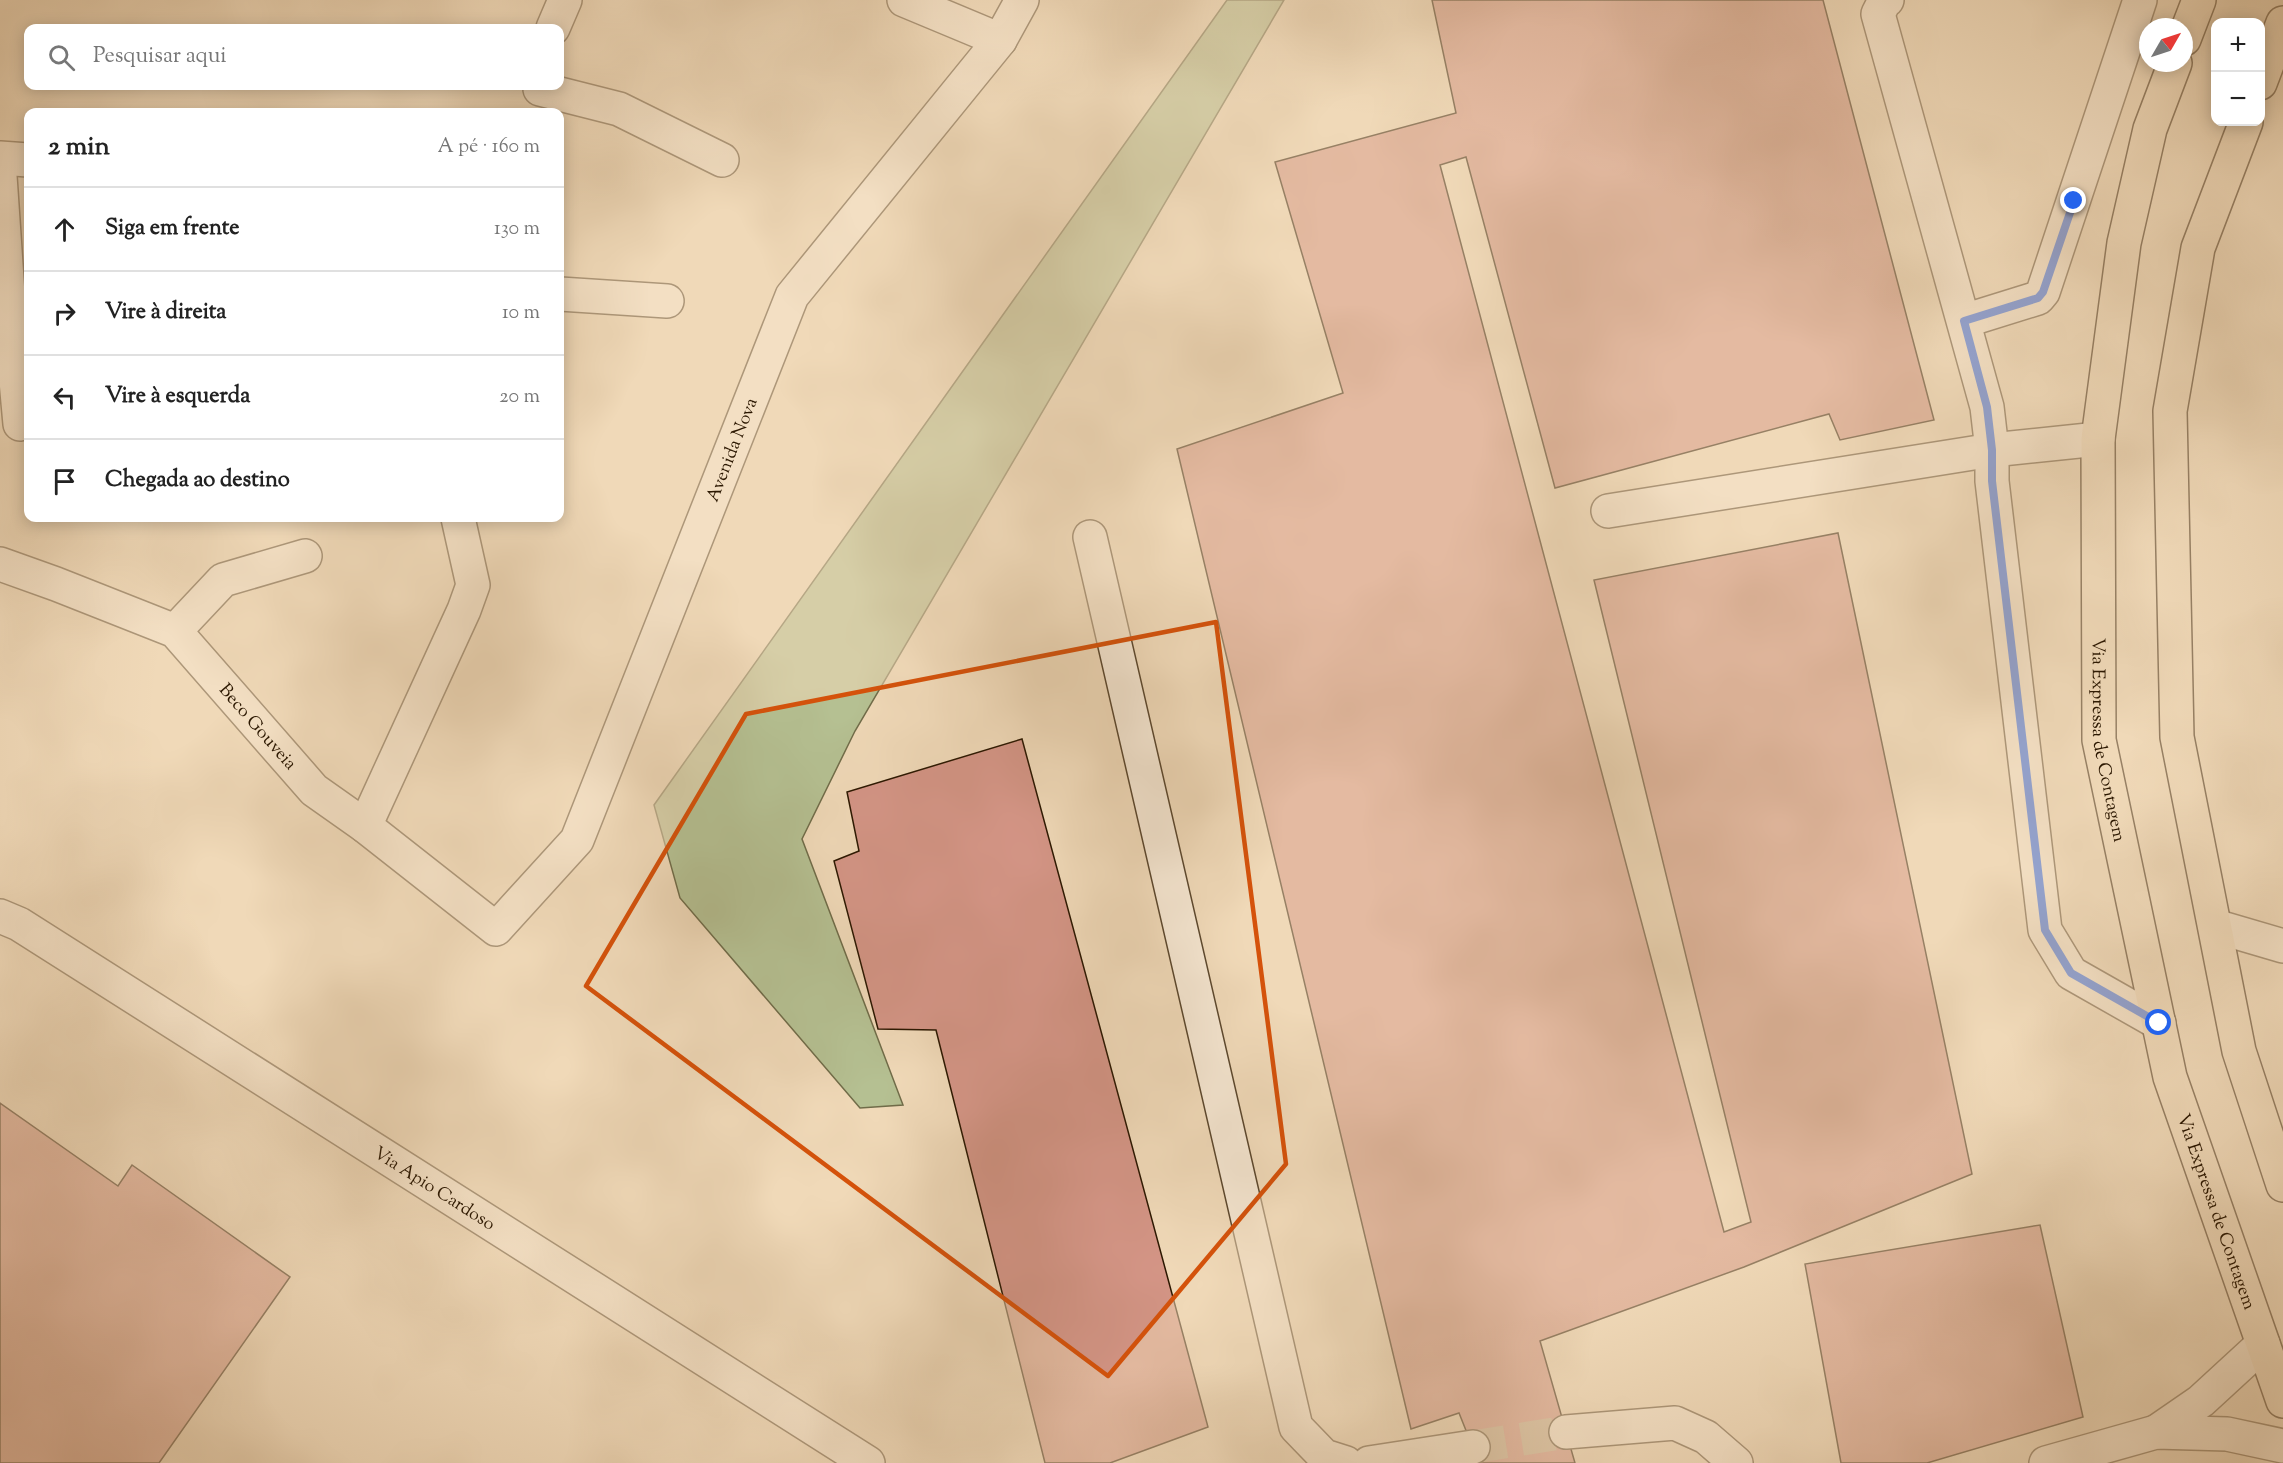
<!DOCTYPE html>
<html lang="pt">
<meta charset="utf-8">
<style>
:root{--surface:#fff;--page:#f2f2f2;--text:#222;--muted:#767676;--line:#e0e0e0}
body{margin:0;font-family:"Sorts Mill Goudy",serif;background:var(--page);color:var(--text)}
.controls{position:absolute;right:18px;top:18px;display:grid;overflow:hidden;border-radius:12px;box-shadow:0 3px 15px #0003}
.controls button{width:54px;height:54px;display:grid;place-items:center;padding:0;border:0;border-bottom:2px solid var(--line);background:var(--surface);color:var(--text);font:30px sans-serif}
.compass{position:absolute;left:2139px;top:18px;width:54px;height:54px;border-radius:50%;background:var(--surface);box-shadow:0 3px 15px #0003;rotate:51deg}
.stop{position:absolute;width:18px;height:18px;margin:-14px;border:4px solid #2563eb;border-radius:50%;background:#fff}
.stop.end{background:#2563eb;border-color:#fff;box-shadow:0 2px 6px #0008}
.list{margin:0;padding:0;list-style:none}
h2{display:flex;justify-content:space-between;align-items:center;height:78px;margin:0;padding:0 24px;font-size:26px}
h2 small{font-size:20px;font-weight:400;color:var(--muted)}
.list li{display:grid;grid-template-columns:39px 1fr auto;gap:18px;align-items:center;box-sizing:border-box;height:84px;padding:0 24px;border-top:2px solid var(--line)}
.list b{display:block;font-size:22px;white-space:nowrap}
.list em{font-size:20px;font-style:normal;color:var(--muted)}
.icon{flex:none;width:33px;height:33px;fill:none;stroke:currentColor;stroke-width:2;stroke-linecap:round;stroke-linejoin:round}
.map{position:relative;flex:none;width:2283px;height:1463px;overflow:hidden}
.search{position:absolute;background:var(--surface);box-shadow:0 3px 15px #0003;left:24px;top:24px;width:540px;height:66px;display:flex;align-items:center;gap:15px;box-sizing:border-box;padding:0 21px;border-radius:12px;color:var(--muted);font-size:22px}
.panel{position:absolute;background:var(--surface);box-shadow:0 3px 15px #0003;left:24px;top:108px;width:540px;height:414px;border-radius:12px}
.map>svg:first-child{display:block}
.green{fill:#b5c092;stroke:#706c49;stroke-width:1.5}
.building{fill:#d49586;stroke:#2b1700;stroke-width:1.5}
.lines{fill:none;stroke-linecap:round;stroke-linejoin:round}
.minor-tunnel{stroke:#c9b293;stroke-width:33;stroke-dasharray:33 16;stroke-linecap:butt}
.minor-casing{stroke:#5c482e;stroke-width:36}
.highway-casing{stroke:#2b1700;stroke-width:36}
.minor{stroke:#f5e6d1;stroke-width:33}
.highway{stroke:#f0d9b8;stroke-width:33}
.route{stroke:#2563eb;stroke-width:8}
.marked{fill:none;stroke:#d5520b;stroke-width:4.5;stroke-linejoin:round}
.labels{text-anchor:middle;stroke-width:4.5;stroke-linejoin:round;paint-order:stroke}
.street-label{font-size:18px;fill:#2b1700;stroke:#f5e6d1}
</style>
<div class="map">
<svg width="2283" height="1463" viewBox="0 0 2283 1463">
<rect width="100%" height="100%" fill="#f0d9b8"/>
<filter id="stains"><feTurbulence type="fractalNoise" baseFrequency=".00333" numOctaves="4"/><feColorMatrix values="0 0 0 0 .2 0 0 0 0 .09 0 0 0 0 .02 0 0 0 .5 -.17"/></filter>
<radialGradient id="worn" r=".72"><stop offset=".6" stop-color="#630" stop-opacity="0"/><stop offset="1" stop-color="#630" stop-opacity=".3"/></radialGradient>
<polygon class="green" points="1227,0 1284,0 855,731 802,839 903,1105 860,1108 680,898 654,805"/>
<g class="building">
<polygon points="1432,0 1823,0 1934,420 1840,440 1829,414 1555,488 1466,157 1440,165 1724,1232 1751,1222 1594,580 1838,533 1972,1174 1744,1267 1540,1341 1575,1463 1479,1463 1459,1413 1411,1429 1177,449 1343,393 1275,162 1456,113"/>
<polygon points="1022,739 1208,1427 1110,1463 1045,1463 936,1030 878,1029 834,861 859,851 847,792"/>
<polygon points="0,1103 118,1186 132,1165 290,1277 159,1463 0,1463"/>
<polygon points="2040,1225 2083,1417 1927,1463 1841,1463 1805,1264"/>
</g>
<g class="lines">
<polyline class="minor-tunnel" points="1473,1447 1566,1432"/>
<defs>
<g id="minor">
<polyline points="904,0 1000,40"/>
<polyline points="1887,0 1884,2 1878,14 1987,407 1992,450 1992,481 2045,930 2071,973 2159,1023"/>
<polyline points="553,28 565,0"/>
<polyline points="540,89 619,109 722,160"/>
<polyline points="0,158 28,160"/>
<polyline points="0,176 8,294"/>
<polyline points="0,291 8,294 20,424"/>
<polyline points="560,294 667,301"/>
<polyline points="1964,321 2038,298 2043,292 2140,0"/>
<polyline points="1608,511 1992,450 2098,439"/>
<polyline points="1090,537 1296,1427 1324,1456 1346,1463"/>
<path id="s1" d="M 0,564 L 56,584 L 175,631 L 314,790 L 365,826 L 496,929 L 577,840 L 792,296 L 1000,40 L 1022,0"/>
<polyline points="175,631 223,580 305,556"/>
<polyline points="365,826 464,610 473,585 458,518"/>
<path id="s2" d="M 0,916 L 19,924 L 868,1463"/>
<polyline points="2215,926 2283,946"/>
<polyline points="1566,1432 1675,1423 1706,1437 1736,1463"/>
<polyline points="2156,1432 2201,1401 2263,1344"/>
<polyline points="1369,1463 1473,1447"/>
<polyline points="2046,1463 2156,1432 2227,1434 2283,1446"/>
</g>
<g id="highway">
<polyline points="2184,39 2199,0"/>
<path id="s3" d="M 2175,63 L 2150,129 L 2124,243 L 2098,439 L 2099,740 L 2170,1077 L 2283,1401"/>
<polyline points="2260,83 2283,23"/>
<polyline points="2246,122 2198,248 2170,411 2177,737 2239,1051 2283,1185"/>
</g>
</defs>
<use href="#minor" class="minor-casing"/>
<use href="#highway" class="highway-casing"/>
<use href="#minor" class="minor"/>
<use href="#highway" class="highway"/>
</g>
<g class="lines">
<polyline class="route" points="2074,201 2043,292 2038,298 1964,321 1987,407 1992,450 1992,481 2045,930 2071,973 2159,1023"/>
</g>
<path d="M0 0H2283V1463H0ZM 1216,622 L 1286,1164 L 1108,1376 L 586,986 L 746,714 Z" fill="#f0d9b8" fill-opacity=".55" fill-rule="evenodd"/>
<path class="marked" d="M 1216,622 L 1286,1164 L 1108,1376 L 586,986 L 746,714 Z"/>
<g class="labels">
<g class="street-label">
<text dy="6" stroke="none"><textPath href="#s1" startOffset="1168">Avenida Nova</textPath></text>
<text dy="6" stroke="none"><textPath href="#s1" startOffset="314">Beco Gouveia</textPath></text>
<text dy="6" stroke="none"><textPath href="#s3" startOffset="687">Via Expressa de Contagem</textPath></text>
<text dy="6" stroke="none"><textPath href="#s2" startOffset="513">Via Apio Cardoso</textPath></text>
<text dy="6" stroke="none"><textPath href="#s3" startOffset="1173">Via Expressa de Contagem</textPath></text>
</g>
</g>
<rect width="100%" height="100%" filter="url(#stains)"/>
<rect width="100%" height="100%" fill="url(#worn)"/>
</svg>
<div class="controls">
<button>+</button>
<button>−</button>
</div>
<svg class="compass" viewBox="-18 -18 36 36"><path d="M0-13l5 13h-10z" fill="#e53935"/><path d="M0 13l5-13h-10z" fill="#767676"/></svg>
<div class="stop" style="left:2159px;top:1023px"></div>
<div class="stop end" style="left:2074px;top:201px"></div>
<div class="search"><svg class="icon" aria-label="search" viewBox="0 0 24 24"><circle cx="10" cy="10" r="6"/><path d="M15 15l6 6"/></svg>Pesquisar aqui</div>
<section class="panel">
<h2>2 min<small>A pé · 160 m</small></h2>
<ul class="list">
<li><svg class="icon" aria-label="ahead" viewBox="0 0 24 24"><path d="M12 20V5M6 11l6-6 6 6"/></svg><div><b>Siga em frente</b></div><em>130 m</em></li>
<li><svg class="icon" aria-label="right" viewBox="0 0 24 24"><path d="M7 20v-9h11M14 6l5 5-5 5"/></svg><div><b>Vire à direita</b></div><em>10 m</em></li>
<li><svg class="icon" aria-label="left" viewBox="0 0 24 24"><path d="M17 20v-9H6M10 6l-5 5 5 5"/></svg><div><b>Vire à esquerda</b></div><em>20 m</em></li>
<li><svg class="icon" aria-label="arrive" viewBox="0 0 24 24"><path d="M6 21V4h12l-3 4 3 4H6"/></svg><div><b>Chegada ao destino</b></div></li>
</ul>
</section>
</div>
